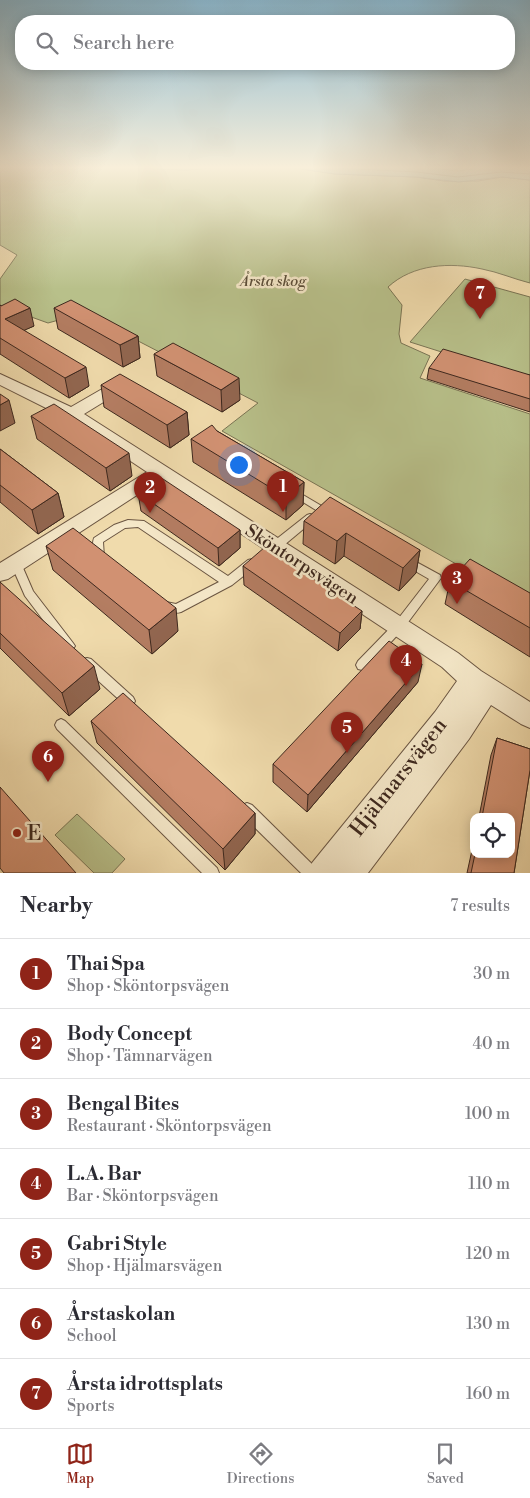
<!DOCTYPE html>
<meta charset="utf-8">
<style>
:root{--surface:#fff;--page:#f2f2f3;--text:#2b2b33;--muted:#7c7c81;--line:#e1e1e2;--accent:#8f2418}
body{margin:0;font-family:"Libre Bodoni",serif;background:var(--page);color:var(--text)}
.controls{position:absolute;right:15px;bottom:15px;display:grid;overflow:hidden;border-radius:10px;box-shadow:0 2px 12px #0003}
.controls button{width:45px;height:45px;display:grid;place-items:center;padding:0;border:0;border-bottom:1px solid var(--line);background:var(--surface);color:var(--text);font:25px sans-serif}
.you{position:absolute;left:238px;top:464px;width:18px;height:18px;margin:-12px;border:4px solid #fff;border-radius:50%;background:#1a73e8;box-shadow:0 0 0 8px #1a73e833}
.badge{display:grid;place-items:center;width:32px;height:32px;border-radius:50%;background:var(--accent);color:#fff;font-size:16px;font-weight:700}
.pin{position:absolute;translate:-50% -41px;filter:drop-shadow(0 1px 2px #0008)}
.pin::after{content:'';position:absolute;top:26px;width:18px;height:15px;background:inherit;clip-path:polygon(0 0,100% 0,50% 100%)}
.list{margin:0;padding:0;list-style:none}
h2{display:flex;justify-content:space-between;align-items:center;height:65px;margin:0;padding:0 20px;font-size:21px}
h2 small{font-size:16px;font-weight:400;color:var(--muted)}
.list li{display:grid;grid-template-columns:32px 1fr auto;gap:15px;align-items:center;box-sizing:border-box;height:70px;padding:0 20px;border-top:1px solid var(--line)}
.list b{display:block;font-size:19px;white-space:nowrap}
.list p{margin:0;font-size:16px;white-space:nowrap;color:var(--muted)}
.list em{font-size:16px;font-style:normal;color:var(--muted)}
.icon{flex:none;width:28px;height:28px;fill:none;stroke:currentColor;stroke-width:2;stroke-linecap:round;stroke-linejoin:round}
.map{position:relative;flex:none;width:530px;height:873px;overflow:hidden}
.search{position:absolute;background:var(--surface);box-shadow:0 2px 12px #0003;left:15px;right:15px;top:15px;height:55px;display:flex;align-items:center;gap:12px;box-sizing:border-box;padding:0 18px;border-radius:20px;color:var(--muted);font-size:19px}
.sheet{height:555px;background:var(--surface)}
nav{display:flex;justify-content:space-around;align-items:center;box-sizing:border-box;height:70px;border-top:1px solid var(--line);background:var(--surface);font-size:14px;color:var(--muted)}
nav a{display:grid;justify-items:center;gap:2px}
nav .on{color:var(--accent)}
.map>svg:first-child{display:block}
.green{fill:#b8c08a;stroke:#7a7454}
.water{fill:#9abbaa;stroke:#758072}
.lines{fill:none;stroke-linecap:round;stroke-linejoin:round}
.shore{stroke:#6c7264;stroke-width:1}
.service-casing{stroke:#6a5542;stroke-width:2}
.minor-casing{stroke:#6a5542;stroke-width:2}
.service{fill:#f5e8c9;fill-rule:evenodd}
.minor{fill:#f5e8c9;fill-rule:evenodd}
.wall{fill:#b47d62;stroke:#3d281e}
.shaded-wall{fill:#926650;stroke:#3d281e}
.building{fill:#d19172;stroke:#3d281e}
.poi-dot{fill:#8f2418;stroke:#f5e8c9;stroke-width:2}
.labels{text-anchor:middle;stroke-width:5;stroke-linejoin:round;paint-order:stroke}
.far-park-label{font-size:15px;font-style:italic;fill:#5c4e39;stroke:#f5e8c9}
.street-label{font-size:18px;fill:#3d281e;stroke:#f5e8c9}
.near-street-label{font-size:21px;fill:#3d281e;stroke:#f5e8c9}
.near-poi-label{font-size:21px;fill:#3d281e;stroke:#f5e8c9;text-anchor:start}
</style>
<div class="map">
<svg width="530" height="873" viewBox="0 0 530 873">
<rect width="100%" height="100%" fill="#f0dbac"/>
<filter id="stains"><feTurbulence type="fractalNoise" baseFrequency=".004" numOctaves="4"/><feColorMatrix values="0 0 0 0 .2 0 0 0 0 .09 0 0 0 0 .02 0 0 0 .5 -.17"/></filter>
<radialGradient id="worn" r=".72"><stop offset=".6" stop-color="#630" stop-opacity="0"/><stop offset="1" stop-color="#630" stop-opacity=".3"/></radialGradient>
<g class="green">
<path d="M 0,167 L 111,167 L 186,170 L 224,167 L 289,167 L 335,174 L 416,177 L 444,181 L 478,181 L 502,177 L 530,180 L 530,283 C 514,279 498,272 482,269 C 450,262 413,264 388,287 L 402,305 L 399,334 L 401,343 L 430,356 L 420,378 L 530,414 L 530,606 L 222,431 L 258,403 L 84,313 L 48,323 L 23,314 L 0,314 L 0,279 L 17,255 L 0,245 Z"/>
<polygon points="465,279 530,297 530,380 410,342"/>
<polygon points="77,814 125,859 112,873 94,873 55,835"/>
</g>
<g class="water">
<polygon points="111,167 224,167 186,170"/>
<polygon points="289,167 530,167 530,180 502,177 459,182 416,177 335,174"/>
</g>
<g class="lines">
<g class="shore">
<polyline points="317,167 417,172 458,177 501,172 530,174"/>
<polyline points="424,167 458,171 488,167"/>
</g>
<defs>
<g id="service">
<polygon points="293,489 330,511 332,513 330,515 324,515 290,494 288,492 290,490"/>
<polygon points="310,514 313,515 315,518 313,521 277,551 273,552 269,551 268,548 269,545 307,515"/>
<path d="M 128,520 L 144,521 L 228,576 L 248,560 L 252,559 L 256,560 L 257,563 L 256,566 L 232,585 L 181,612 C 175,614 168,612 162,610 L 160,607 L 162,604 L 166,602 L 176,604 L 219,582 L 138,527 L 125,528 L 103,542 L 104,557 L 103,560 L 99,561 L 95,560 C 93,555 92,543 94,538 L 114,525 Z"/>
<polygon points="407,557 440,575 441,578 403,629 366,669 362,670 358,669 356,665 358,661 395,623 429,579 403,564 402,561 403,558"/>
<polygon points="16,560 20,561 33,591 73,643 75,646 73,649 69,651 65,649 25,596 11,564 12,561"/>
<polygon points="87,658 91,659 133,697 135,701 133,705 129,707 125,705 83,667 81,663 83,659"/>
<polygon points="61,719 65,721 217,868 219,873 202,873 57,729 55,725 57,721"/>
<polygon points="247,803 252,805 316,868 318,873 301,873 242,815 240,810 242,805"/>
</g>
<polygon id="minor" points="0,374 71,407 116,381 128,381 130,384 128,387 84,414 458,653 481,671 530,702 530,728 521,724 491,705 469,739 368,873 307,873 312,863 435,712 457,681 442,667 160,480 8,579 0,581 0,563 147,472 66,418 0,385"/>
</defs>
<use href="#service" class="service-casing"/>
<use href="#minor" class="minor-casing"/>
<use href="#service" class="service"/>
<use href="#minor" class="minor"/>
</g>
<g class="wall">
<polygon points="0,305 34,326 24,330 89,386 69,398 0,354"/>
<polygon points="54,308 138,336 140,358 123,367 58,329"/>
<polygon points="154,354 240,400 222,412 157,376"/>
<polygon points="429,368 530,375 530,412 427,379"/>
<polygon points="101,385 187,412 189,435 170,448 104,407"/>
<polygon points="31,416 132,476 110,491 37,439"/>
<polygon points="217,431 304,482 303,505 286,520 193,462 191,439"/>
<polygon points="0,449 58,493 64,517 38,534 0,502"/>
<polygon points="138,493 240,530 240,548 219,566 141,511"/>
<polygon points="304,521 420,550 416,573 399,591 344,556 335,564 303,544"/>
<polygon points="46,546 178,631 152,654 53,570"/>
<polygon points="243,566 362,611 360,629 338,651 244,585"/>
<polygon points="450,581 530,593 530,657 445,604"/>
<polygon points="0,582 100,689 69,716 0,648"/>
<polygon points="418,682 307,812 273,782 273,764"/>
<polygon points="91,721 255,813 255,834 225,870 97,743"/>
<polygon points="497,738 530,749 530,770 514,873 467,873 474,841 474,854 511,854 511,817 479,817 491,755"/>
</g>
<g class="shaded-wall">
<polygon points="30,308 34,326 9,337 5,319"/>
<polygon points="138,336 140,358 123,367 120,345"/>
<polygon points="86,367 89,386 69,398 65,378"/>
<polygon points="239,378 240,400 222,412 221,390"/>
<polygon points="9,400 15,423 0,431 0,405"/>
<polygon points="187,412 189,435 170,448 167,425"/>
<polygon points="129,453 132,476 110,491 106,468"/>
<polygon points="304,482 303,505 286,520 286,497"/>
<polygon points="58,493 64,517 38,534 32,510"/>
<polygon points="240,530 240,548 219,566 218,548"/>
<polygon points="346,533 344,556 335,564 337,541"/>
<polygon points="420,550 416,573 399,591 403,568"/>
<polygon points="176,608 178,631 152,654 149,630"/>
<polygon points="362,611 360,629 338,651 340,633"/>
<polygon points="422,664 418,682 307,812 308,795"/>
<polygon points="94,666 100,689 69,716 62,693"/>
<polygon points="255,813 255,834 225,870 223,849"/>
</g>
<g class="building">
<polygon points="15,299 30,308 5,319 86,367 65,378 0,338 0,305 1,306"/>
<polygon points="71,300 138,336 120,345 54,308"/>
<polygon points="173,343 239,378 221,390 154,354"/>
<polygon points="443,349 530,375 530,399 429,368"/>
<polygon points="120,374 187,412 167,425 101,385"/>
<polygon points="0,394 9,400 0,405"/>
<polygon points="54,404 129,453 106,468 31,416"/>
<polygon points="212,425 217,431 304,482 286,497 191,439"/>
<polygon points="0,449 58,493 32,510 0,485"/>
<polygon points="160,477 240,530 218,548 138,493"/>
<polygon points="330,497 420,550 403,568 346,533 337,541 304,521"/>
<polygon points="73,528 176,608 149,630 46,546"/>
<polygon points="265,547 362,611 340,633 243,566"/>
<polygon points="470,559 530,593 530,628 450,581"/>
<polygon points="0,582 94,666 62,693 0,633"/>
<polygon points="389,641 422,664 308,795 273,764"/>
<polygon points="123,693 255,813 223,849 91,721"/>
<polygon points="497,738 530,749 530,770 514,873 471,873 475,854 511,854 511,817 482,817"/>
<polygon points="0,787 76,873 4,873 0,868"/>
</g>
<linearGradient id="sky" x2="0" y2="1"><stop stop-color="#89b7cf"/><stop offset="0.58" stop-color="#f8efda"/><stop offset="1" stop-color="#f8efda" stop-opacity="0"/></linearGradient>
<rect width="530" height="289" fill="url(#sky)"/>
<circle class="poi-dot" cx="17" cy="833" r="5"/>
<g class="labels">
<g class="far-park-label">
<text x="273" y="286">Årsta skog</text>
</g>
<g class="street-label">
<text transform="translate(302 564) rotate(33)" y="6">Sköntorpsvägen</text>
</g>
<g class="near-street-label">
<text transform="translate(398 777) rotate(-52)" y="7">Hjälmarsvägen</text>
</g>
<g class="near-poi-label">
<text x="27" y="840">E</text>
</g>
</g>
<rect width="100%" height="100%" filter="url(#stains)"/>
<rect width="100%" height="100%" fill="url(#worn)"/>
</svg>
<div class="controls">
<button><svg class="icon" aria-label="locate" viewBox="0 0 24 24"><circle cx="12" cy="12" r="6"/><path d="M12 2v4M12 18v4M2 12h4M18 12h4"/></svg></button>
</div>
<div class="you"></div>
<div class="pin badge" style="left:283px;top:512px">1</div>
<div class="pin badge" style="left:150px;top:513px">2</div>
<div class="pin badge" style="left:457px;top:604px">3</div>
<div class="pin badge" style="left:406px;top:686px">4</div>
<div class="pin badge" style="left:347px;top:753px">5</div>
<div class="pin badge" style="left:48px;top:782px">6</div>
<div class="pin badge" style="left:480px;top:319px">7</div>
<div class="search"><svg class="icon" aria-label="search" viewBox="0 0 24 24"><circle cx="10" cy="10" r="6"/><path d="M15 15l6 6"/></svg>Search here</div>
</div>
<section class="sheet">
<h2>Nearby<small>7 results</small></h2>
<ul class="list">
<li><span class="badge">1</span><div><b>Thai Spa</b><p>Shop · Sköntorpsvägen</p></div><em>30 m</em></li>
<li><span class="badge">2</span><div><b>Body Concept</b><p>Shop · Tämnarvägen</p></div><em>40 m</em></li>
<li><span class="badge">3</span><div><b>Bengal Bites</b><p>Restaurant · Sköntorpsvägen</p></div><em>100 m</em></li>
<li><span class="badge">4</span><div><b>L.A. Bar</b><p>Bar · Sköntorpsvägen</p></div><em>110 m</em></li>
<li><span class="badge">5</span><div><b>Gabri Style</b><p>Shop · Hjälmarsvägen</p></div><em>120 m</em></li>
<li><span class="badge">6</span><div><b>Årstaskolan</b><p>School</p></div><em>130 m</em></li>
<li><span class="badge">7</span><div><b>Årsta idrottsplats</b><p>Sports</p></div><em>160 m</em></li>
</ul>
</section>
<nav>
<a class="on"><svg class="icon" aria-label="map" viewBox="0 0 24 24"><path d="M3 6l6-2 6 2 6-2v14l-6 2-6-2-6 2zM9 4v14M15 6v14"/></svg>Map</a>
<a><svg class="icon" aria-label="directions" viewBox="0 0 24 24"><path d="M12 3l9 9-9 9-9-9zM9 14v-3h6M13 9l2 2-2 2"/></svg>Directions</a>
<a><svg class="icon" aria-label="saved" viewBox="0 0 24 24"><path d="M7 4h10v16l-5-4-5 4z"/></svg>Saved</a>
</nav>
